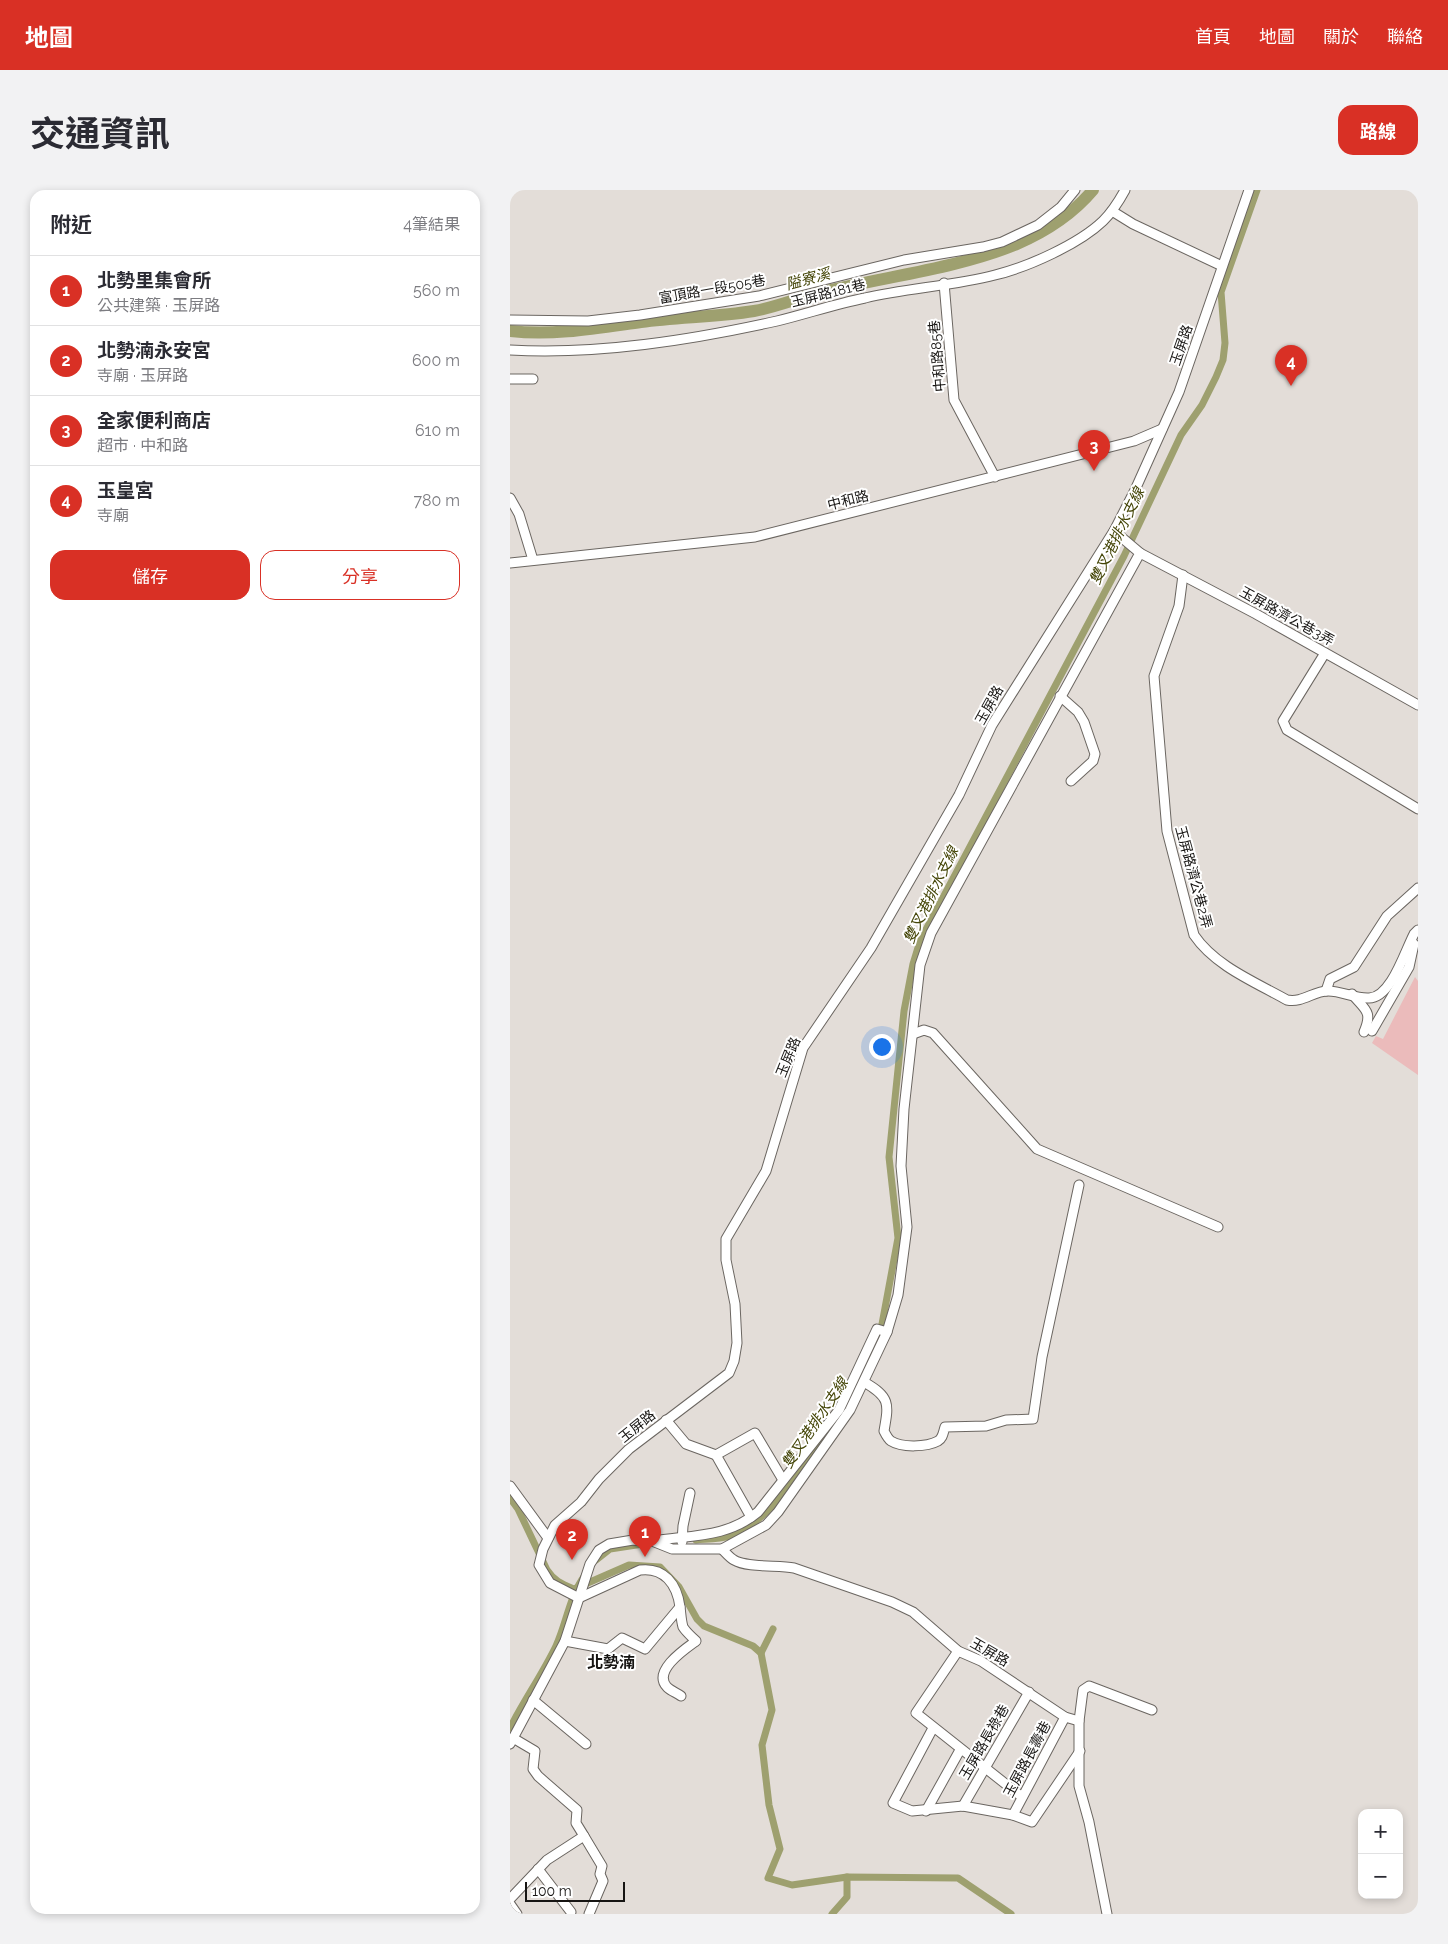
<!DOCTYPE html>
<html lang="zh-TW">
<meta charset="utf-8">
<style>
:root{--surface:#fff;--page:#f2f2f3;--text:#2b2b33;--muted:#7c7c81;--line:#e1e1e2;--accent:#d93025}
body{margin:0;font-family:Raleway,"Noto Sans TC",sans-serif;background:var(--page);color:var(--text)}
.controls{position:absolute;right:15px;bottom:15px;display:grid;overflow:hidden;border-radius:10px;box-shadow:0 2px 8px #0003}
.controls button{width:45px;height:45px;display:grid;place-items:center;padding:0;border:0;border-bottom:1px solid var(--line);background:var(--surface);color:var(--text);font:25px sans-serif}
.scale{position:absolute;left:15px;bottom:12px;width:100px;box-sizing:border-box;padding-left:5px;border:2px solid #171513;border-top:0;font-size:14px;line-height:18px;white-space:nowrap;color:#171513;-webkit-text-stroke:4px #fff;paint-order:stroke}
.you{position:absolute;left:371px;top:856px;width:18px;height:18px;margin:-12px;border:4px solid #fff;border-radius:50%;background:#1a73e8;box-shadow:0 0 0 8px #1a73e833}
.badge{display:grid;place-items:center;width:32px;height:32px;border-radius:50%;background:var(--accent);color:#fff;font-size:16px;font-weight:700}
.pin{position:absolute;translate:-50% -41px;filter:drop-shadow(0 1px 2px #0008)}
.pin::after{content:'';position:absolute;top:26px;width:18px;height:15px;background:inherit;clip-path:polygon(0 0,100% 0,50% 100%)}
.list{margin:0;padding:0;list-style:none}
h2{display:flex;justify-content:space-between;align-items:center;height:65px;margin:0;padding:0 20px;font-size:21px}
h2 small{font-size:16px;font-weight:400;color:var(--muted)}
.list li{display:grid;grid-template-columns:32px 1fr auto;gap:15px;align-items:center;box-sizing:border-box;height:70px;padding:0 20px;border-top:1px solid var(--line)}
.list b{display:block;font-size:19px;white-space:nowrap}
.list p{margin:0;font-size:16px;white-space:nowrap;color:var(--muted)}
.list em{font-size:16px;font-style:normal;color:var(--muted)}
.actions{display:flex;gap:10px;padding:15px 20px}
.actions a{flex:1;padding:11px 0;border:1px solid var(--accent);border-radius:15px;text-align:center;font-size:18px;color:var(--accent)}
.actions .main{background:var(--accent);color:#fff}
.map{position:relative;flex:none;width:908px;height:1724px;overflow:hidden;border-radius:15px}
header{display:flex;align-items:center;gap:30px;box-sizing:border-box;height:70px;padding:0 25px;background:var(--accent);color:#fff}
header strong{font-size:24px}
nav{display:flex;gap:28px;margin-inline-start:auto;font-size:18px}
.intro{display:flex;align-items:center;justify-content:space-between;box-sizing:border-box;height:120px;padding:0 30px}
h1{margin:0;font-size:35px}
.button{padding:12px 22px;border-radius:15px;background:var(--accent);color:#fff;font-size:18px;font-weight:700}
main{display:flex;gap:30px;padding:0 30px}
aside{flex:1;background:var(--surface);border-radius:15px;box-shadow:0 2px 8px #0003}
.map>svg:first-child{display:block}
.green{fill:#ebbbbb}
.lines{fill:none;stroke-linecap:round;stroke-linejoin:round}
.canal{stroke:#9ea06f;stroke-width:7}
.river{stroke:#9ea06f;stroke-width:12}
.minor-casing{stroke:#6b6661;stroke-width:11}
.minor{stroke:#fff;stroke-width:9}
.labels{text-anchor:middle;stroke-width:4;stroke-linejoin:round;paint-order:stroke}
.street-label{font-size:14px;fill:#171513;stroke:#fff}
.water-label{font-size:15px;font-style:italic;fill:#444507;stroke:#fff}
.quarter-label{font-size:16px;font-weight:bold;fill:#171513;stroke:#fff}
</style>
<header>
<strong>地圖</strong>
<nav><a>首頁</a><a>地圖</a><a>關於</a><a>聯絡</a></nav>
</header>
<div class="intro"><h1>交通資訊</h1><a class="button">路線</a></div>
<main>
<aside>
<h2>附近<small>4筆結果</small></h2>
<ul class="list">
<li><span class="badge">1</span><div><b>北勢里集會所</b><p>公共建築 · 玉屏路</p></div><em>560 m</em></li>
<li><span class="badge">2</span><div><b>北勢湳永安宮</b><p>寺廟 · 玉屏路</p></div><em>600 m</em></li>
<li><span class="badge">3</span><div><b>全家便利商店</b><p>超市 · 中和路</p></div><em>610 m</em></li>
<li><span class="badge">4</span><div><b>玉皇宮</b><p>寺廟</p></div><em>780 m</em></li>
</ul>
<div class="actions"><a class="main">儲存</a><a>分享</a></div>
</aside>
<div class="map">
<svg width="908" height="1724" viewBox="0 0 908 1724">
<rect width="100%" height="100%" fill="#e3ddd8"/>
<polygon class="green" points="905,787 908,791 908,885 862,853 866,846 873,849"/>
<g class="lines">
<g class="canal">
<polyline points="357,1175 370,1145 388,1048 379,967 394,821 403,774 410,751 614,366 671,245 692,215 706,187 713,170 715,153 711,102 747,0"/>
<polyline points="328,1230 342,1208"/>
<path d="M 0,1308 L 8,1319 L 37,1380 C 44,1391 52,1394 64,1399 L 119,1375 L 150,1377 L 169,1397 L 187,1429 L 194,1436 L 243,1456 L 251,1463"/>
<path d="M 186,1350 C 197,1349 209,1349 220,1346 C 255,1336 296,1275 317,1245"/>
<polyline points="86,1370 100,1359 133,1354"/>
<polyline points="263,1439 251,1463 262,1520 252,1555 259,1615 270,1659 258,1688 282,1695 337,1687 448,1688 501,1724"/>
<path d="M 0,1538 C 14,1510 32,1485 46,1456 C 57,1432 59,1407 75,1385"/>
<polyline points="322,1724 337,1707 337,1687"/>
</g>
<path class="river" d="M 0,141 C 44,146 88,138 131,132 C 169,127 207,127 244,121 C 267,117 290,107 313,102 C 377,86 446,79 507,54 C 537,41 562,25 583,0"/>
<defs>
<g id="minor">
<polyline points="602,21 623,34 712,76"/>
<polyline points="434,93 444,210 485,287"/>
<polyline points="0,130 78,131 130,125 249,106 394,70 473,57 492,52 528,35 551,17 565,0"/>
<path d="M 0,160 C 88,165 181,150 267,131 C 296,124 325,114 355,108 C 397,98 443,96 485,85 C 518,77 569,54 593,31 C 602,22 609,11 615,0"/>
<polyline points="0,189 23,189"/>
<polyline points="0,308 9,324 23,370"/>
<polyline points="630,363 746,424 908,515"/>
<polyline points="0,373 245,347 624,251 652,239"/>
<path d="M 673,385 L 669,416 L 644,486 L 657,641 L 684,745 C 705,776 745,792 777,810 C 793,813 803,801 818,801 C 832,801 846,809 859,808 C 881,808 895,761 904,744 L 908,740"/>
<polyline points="815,463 773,531 777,540 908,619"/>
<polyline points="550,506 568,522 574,532 585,564 583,571 561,591"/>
<polyline points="816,801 820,789 844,777 877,726 908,698"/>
<path d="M 842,804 C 855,820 863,821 854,842"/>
<polyline points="862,841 899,777 904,754"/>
<polyline points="403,844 414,840 423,843 527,959 708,1037"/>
<path d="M 354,1192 C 380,1207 379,1213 374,1241 C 376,1245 378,1249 381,1251 C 392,1258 417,1257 428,1251 C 433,1248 433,1243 435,1237 L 476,1236 L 496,1230 L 523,1229 L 532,1167 L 569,995"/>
<polyline points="156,1230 176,1254 206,1265 245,1243 273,1290"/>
<polyline points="206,1265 241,1327"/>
<polyline points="0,1296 38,1348"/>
<path d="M 143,1351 C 181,1345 217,1348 248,1322 L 329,1220 L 367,1139 L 377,1142"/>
<polyline points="172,1352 173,1336 180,1303"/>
<path d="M 212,1359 C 216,1363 220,1368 224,1370 C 237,1378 268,1375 284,1378 L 382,1412 L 403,1422 L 448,1461 L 471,1471 L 555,1527 L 569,1531"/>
<polyline points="55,1451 98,1459 112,1448 135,1459 170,1417"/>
<polyline points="448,1461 406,1523 512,1607"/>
<path d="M 171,1506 C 167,1503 161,1501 157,1497 C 142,1481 175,1459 186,1451 C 182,1447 176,1442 173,1437 C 171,1430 171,1424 170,1417 C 167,1394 154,1377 130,1380 L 69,1408 L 40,1393 L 29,1375 L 33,1359 L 45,1335 L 71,1312 L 89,1289 L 119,1259 L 219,1183 L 224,1171 L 227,1153 L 225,1114 L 216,1070 L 216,1049 L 256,981 L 293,858 L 361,758 L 449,605 L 482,535 L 604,341 L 625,300 L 669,202 L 739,0"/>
<polyline points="23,1510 76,1554"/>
<polyline points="423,1538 383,1613 402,1621 453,1616 503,1625 522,1632 570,1561"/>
<polyline points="0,1554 55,1451 80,1374 89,1360 99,1354 123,1350 142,1351 162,1359 212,1359 256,1335 268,1322 340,1220 377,1142 388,1105 397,1037 391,976 394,919 410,775 421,743 630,363 604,341"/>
<polyline points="453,1616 519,1502"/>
<polyline points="416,1621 450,1560"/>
<polyline points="503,1625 555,1527"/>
<polyline points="74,1646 92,1676 90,1684 93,1691 79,1724"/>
<polyline points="28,1679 61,1722"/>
<polyline points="0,1709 37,1670 74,1646 66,1633 67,1620 28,1586 23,1579 25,1561 3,1548"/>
<polyline points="0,1714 7,1724"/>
<polyline points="597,1724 579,1632 569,1596 569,1531 573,1500 579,1496 642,1520"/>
</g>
</defs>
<use href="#minor" class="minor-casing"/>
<use href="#minor" class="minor"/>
</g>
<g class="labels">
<g class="street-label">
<text transform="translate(202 99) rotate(-10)" y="5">富頂路一段505巷</text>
<text transform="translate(318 103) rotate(-14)" y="5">玉屏路181巷</text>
<text transform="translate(671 155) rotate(-71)" y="5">玉屏路</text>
<text transform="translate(427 166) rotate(-95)" y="5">中和路85巷</text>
<text transform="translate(338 310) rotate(-14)" y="5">中和路</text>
<text transform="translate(777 426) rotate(29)" y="5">玉屏路濟公巷3弄</text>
<text transform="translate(479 515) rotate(-61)" y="5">玉屏路</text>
<text transform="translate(684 687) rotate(75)" y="5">玉屏路濟公巷2弄</text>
<text transform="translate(278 867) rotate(-68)" y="5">玉屏路</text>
<text transform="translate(127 1236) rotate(-39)" y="5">玉屏路</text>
<text transform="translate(480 1462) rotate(30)" y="5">玉屏路</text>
<text transform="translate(474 1552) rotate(-60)" y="5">玉屏路長祿巷</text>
<text transform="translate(517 1569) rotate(-62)" y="5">玉屏路長壽巷</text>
</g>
<g class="water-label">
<text transform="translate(298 89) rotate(-15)" y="5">隘寮溪</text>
<text transform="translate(607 346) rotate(-64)" y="5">雙叉港排水支線</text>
<text transform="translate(421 705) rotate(-64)" y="5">雙叉港排水支線</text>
<text transform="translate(305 1233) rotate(-56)" y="5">雙叉港排水支線</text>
</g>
<g class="quarter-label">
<text x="101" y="1478">北勢湳</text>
</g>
</g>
</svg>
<div class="controls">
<button>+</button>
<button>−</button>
</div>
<div class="scale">100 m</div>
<div class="you"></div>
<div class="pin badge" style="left:135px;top:1367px">1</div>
<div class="pin badge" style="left:62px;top:1370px">2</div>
<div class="pin badge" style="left:584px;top:281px">3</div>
<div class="pin badge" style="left:781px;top:196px">4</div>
</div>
</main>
